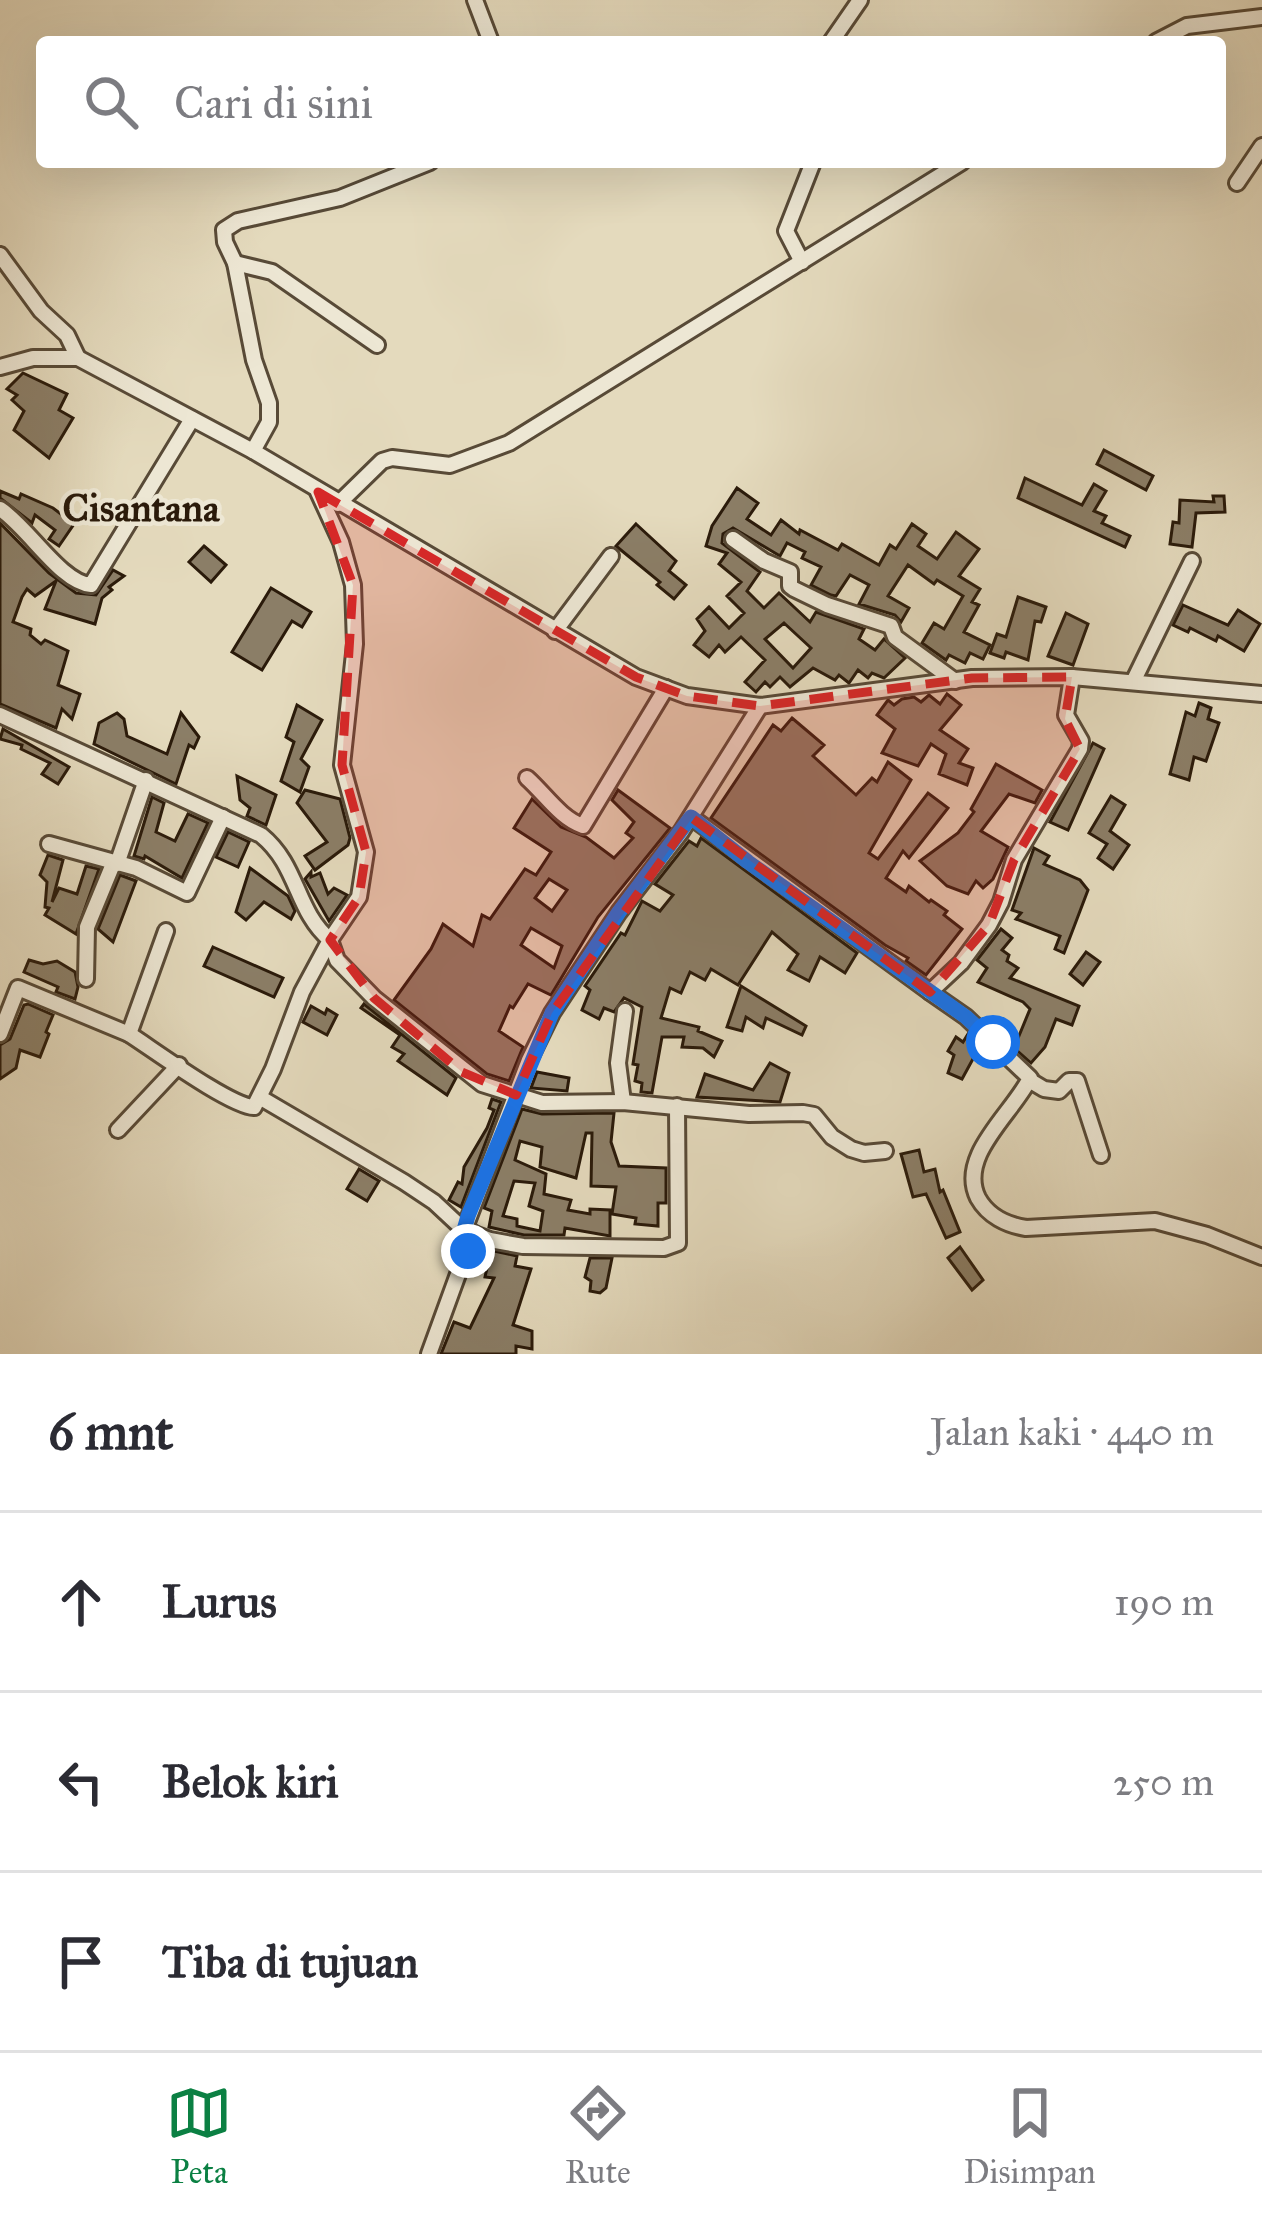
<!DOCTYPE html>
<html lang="id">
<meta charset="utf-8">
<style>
:root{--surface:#fff;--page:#f2f2f3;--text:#2b2b33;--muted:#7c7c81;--line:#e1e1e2;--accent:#0b8043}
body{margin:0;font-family:"IM FELL Great Primer",serif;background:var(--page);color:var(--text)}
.stop{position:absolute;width:36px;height:36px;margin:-27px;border:9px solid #1a73e8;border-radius:50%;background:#fff}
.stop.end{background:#1a73e8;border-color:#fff;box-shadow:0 3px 12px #0008}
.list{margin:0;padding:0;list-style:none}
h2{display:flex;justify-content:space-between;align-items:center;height:156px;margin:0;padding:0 48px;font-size:51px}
h2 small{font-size:39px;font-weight:400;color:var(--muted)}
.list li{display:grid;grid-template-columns:78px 1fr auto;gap:36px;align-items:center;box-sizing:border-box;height:180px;padding:0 48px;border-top:3px solid var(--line)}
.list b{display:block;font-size:45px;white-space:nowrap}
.list em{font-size:39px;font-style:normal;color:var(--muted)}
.icon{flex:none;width:66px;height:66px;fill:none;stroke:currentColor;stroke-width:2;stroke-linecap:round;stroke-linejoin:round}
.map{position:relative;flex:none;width:1262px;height:1354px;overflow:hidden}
.search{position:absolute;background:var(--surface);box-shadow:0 12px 48px #0002;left:36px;right:36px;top:36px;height:132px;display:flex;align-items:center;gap:30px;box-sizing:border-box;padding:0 42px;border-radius:12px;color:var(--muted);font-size:45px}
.sheet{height:696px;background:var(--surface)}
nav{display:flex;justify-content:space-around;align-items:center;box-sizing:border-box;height:168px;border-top:3px solid var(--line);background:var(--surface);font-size:33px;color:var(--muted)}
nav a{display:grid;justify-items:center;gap:6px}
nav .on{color:var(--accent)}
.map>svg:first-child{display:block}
.building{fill:#8b7e67;stroke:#2a1a0a;stroke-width:3;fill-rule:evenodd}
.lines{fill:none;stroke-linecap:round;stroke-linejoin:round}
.minor-casing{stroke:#584a37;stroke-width:20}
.minor{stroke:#ede7d4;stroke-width:14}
.route{stroke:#1a73e8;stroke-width:15}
.marked{fill:#d62828;fill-opacity:0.2;stroke:#d62828;stroke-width:9;stroke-dasharray:24 15;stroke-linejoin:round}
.labels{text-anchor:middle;stroke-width:9;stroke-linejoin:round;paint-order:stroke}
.quarter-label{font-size:39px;font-weight:bold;fill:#2a1a0a;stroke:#ede7d4}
</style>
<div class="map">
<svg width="1262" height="1354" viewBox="0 0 1262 1354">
<rect width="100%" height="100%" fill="#e4dabd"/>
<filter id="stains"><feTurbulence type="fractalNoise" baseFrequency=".00167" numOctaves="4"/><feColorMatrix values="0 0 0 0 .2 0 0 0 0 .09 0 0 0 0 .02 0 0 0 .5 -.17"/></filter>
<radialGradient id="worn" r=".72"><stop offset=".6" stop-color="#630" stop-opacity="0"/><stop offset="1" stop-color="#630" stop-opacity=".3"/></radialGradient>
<g class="building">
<polygon points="23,373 67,394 59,410 73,418 49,458 14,430 24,411 12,400 17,395 7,389"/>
<polygon points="1104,450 1153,476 1146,490 1097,464"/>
<polygon points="1025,478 1082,505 1094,484 1106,491 1094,511 1106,516 1102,523 1130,536 1125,547 1018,498"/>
<path d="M 737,488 L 758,503 L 747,519 L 771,535 L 781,520 L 799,534 L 800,530 L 838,550 L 842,544 L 879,565 L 890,545 L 896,549 L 912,524 L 926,534 L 918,546 L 937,559 L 956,532 L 979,549 L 959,576 L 980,589 L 972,602 L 979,605 L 964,632 L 990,645 L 983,659 L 970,653 L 965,663 L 949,655 L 946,660 L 922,643 L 934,623 L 944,629 L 963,596 L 937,580 L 934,584 L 908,565 L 888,596 L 909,608 L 901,622 L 895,615 L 859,604 L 869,585 L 850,575 L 836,596 L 831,595 L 811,585 L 821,567 L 802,558 L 805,552 L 787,543 L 780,556 L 733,528 L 723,534 L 722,543 L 760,572 L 747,591 L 764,608 L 779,593 L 810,622 L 816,612 L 864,629 L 859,639 L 875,650 L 884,639 L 905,658 L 884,678 L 872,673 L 868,678 L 858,670 L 849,683 L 839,675 L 835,680 L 813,668 L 790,687 L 780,677 L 770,687 L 765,682 L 756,692 L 745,682 L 765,660 L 741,637 L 725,652 L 719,645 L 709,657 L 694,645 L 705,631 L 697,619 L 709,607 L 729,628 L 744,613 L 727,596 L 741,582 L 719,564 L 727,553 L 706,546 L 712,526 ZM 784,623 L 811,648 L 793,668 L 765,639 Z"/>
<polygon points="0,491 19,499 21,494 53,508 74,524 59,546 49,539 55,530 35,515 32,523 0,498"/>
<polygon points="1213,496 1224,496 1225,512 1196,513 1192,547 1170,544 1173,522 1179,523 1180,500 1214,502"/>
<polygon points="0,523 49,573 76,593 96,595 113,570 124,576 109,587 112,590 102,598 95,624 45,609 56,581 35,596 27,589 22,597 13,622 31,629 30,635 41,644 45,640 68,651 58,685 80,694 72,719 62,709 56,728 0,704"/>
<polygon points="636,524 676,561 669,571 686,585 674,599 657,585 660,582 616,546"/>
<polygon points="204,546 226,565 211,582 189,562"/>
<polygon points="271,588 311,612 302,627 292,621 262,670 232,652"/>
<polygon points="1018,597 1046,607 1041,622 1035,621 1028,660 1006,652 1004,658 990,653 997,634 1006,637"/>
<polygon points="1183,605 1228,625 1238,610 1260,624 1244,651 1218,636 1216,641 1190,628 1188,632 1173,625"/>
<polygon points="1066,613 1088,624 1073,665 1048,656"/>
<polygon points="947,694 961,705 940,730 968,749 959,763 973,768 967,785 939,774 946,754 931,744 918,766 882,753 895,729 877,715 888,700 894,705 902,699 914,697 921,702 929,695 940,704"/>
<polygon points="1199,703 1211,708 1208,719 1219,723 1206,761 1194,757 1189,780 1170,774 1186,712 1195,716"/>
<polygon points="297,705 322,720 301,759 309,767 300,792 281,781 294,742 286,737"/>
<polygon points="117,713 124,719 127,736 167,754 181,713 199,737 194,748 189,745 176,784 94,744 99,723"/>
<polygon points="792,718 824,745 813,756 856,795 872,778 877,782 888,762 911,780 869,853 878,859 928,793 948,808 909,858 903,851 886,878 906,892 909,886 929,902 931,900 947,911 944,915 962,929 926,975 906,961 908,958 885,945 711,818 773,725 781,731"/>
<polygon points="3,729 69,767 58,784 42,774 50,763 21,749 22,745 0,739"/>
<polygon points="1093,743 1104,749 1068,830 1050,822"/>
<polygon points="996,764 1042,790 1035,803 1009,794 981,831 1008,847 993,879 983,888 976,881 968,894 947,886 920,861 958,833 974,812 971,809"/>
<polygon points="237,776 276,795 266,825 247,816 250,808 240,800"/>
<polygon points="305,790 340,799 350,838 348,845 315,870 305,856 327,842 297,803"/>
<path d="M 618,790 L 670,828 L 598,917 L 551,995 L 528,984 L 513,1008 L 510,1006 L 499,1031 L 523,1047 L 509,1081 L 487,1074 L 394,1000 L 431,949 L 443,924 L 473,946 L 482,915 L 490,919 L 525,869 L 536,875 L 551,852 L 514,828 L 532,799 L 561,827 L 586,837 L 614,858 L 633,838 L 626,833 L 634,822 L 612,800 ZM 549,879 L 567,890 L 552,911 L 535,898 ZM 531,928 L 562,946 L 554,968 L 521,945 Z"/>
<polygon points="1111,796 1125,805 1110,831 1129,845 1113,869 1098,858 1107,844 1089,833"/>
<polygon points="152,797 164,803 156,832 175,841 188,814 208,823 182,878 145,856 144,859 134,856"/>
<polygon points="228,832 249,842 238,867 216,857"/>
<polygon points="701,838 857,953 845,973 820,957 809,981 788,970 798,954 772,932 738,985 711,969 705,980 690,972 681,993 670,988 661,1018 699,1027 698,1031 722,1041 714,1057 703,1048 682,1047 684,1037 662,1037 652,1093 641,1092 642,1083 635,1081 638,1065 633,1064 642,1007 624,998 614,1012 604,1008 599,1019 582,1010 590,990 585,986 621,933 625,935 642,901 660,911 673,895 655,884 689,841 697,846"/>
<polygon points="1034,848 1049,856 1044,864 1080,880 1088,890 1064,953 1055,949 1060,936 1016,919 1021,913 1012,910"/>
<polygon points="48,855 63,860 52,902 59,888 77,894 86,866 99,869 76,934 45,915 49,908 45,907 47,882 40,875"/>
<polygon points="250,868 288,896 295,911 291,919 264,902 246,920 236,912"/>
<polygon points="311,872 311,877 320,873 328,894 334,888 347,895 329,921 305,879"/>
<polygon points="120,875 136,881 113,942 98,929"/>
<polygon points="1001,929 1012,938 1002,950 1009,955 1007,961 1018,968 1010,978 1079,1006 1072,1025 1056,1019 1045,1047 1031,1063 1014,1048 1030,1009 1023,1002 978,982 987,968 977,960"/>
<polygon points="213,947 283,978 274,997 204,966"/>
<polygon points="1086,952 1100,962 1083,985 1070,974"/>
<polygon points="29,960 43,964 57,961 75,972 78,987 75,999 56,992 58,987 24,972"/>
<polygon points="741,986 806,1026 802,1035 766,1018 763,1028 746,1017 742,1031 727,1027"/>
<polygon points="28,1004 53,1015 46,1032 49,1034 40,1057 20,1050 16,1068 0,1079 0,1045 10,1039 24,1005"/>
<polygon points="364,1004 456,1078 447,1095 398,1061 404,1054 392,1047 400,1035 361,1008"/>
<polygon points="311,1006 325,1014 327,1009 337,1015 327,1035 303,1022"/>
<polygon points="968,1034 980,1046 962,1079 948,1073 954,1055 948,1051 956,1037 963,1042"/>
<polygon points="770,1063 789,1073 780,1102 697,1097 705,1074 753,1090"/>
<polygon points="537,1072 569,1078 567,1091 531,1088"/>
<polygon points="492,1099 501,1102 461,1207 449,1200 458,1182 462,1184 464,1167 487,1128 494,1110 489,1108"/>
<path d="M 522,1109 L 542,1114 L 614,1113 L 611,1142 L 619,1166 L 666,1168 L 666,1203 L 658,1203 L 658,1226 L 635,1224 L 636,1218 L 612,1214 L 616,1187 L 591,1186 L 592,1133 L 586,1133 L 576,1178 L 540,1167 L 542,1147 L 520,1141 L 515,1160 L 546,1174 L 544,1194 L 571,1200 L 568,1210 L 590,1214 L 590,1209 L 610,1210 L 610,1236 L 565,1228 L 564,1235 L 524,1235 L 489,1227 L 492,1211 L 484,1208 ZM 514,1181 L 535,1183 L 529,1206 L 543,1211 L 540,1231 L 517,1226 L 517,1219 L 503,1216 Z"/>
<polygon points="919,1150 924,1172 935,1169 940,1192 943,1190 960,1232 946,1238 926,1194 913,1197 901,1154"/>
<polygon points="359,1169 379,1181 367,1201 347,1189"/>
<polygon points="960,1247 983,1280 972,1290 948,1258"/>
<polygon points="480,1248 517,1256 515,1266 531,1269 513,1325 532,1331 532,1349 516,1346 516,1354 441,1354 454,1322 470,1328 494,1278 485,1277 489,1259 479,1257"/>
<polygon points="590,1258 612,1258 606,1288 600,1293 590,1291 591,1281 585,1277"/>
</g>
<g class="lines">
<defs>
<g id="minor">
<polyline points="475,0 491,42"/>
<polyline points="831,42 860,0"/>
<polyline points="1156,42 1187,26 1262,17"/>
<polyline points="1237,183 1262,146"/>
<polyline points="0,255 41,311 67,335 78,358"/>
<polyline points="802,262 786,231 813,162"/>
<polyline points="235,263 272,272 377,345"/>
<polyline points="0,367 33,358 78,358 253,451 636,677 687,696 760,706 972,678 1072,677 1262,694"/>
<polyline points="253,451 269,422 269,403 254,360 235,263 225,242 224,230 238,221 340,198 430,162"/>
<polyline points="318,492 341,542 353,585 355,644 342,765 366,852 359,897 330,940 337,960 374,998 482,1084 542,1103 623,1102 749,1114 803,1113 814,1115 832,1137 851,1149 864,1153 885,1151"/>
<polyline points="338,504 382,461 392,458 450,465 509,443 962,162"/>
<path d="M 0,509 C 28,527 61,583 91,585 L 192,419"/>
<polyline points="733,539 764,561 790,572 790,586 794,589 827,605 891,626 895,637 955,681"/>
<polyline points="555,631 611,556"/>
<path d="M 1072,677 L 1066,715 L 1081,741 L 1080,749 L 1014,860 L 1001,902 L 989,925 L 961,963 L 930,992 L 966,1017 L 1030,1078 C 1013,1113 957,1156 978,1198 C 988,1216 1007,1225 1026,1228 L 1155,1221 L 1207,1235 L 1262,1257"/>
<polyline points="1133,682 1192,561"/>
<path d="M 0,715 L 261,835 C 299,866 295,910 330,940 L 302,992 L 273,1069 L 254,1107 C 230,1106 154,1050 129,1034"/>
<path d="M 527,778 C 545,794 561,819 583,826 L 666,688"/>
<polyline points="691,817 930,992"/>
<polyline points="49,844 136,868 187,893 223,817"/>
<polyline points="117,864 146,780"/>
<polyline points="86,979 87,927 113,864"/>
<polyline points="0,1034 18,988 129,1034 166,931"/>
<polyline points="1029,1080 1044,1089 1059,1091 1069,1081 1077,1081 1101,1155"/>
<polyline points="261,1098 404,1182 434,1202 464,1230 490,1240 523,1246 664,1248 678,1243 677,1106"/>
<polyline points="623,1102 618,1063 625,1011"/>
<polyline points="118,1130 179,1065"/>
<polyline points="464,1230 529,1060 552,1013 619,912 681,832 760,706"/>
<polyline points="429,1354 473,1233"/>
</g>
</defs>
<use href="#minor" class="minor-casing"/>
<use href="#minor" class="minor"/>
</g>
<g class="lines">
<polyline class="route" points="468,1251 473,1233 464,1230 468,1216 552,1013 619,912 691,817 748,862 966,1017 993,1042"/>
</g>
<path class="marked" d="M 318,492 L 636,677 L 687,696 L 760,706 L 972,678 L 1072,677 L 1065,719 L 1080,749 L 1014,860 L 989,925 L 930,992 L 692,818 L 552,1013 L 516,1095 L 462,1072 L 374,998 L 330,940 L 359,897 L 366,852 L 342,765 L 353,585 Z"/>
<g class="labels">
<g class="quarter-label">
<text x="141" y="521">Cisantana</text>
</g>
</g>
<rect width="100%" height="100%" filter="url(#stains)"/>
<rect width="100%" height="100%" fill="url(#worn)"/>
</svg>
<div class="stop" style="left:993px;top:1042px"></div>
<div class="stop end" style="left:468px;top:1251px"></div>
<div class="search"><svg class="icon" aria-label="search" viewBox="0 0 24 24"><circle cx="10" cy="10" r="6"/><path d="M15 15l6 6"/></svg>Cari di sini</div>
</div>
<section class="sheet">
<h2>6 mnt<small>Jalan kaki · 440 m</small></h2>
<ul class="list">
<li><svg class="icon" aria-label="ahead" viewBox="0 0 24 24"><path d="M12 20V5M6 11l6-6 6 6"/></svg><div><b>Lurus</b></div><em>190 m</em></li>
<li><svg class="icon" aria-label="left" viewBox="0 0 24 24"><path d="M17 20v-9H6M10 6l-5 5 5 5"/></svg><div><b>Belok kiri</b></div><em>250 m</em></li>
<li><svg class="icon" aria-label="arrive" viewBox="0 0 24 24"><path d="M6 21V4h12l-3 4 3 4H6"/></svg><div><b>Tiba di tujuan</b></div></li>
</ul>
</section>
<nav>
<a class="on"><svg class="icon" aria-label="map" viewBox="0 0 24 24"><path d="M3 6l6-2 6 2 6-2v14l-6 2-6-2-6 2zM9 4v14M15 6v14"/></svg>Peta</a>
<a><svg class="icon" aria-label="directions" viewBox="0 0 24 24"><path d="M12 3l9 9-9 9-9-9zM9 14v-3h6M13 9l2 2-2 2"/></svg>Rute</a>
<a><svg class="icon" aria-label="saved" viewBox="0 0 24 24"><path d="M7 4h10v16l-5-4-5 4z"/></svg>Disimpan</a>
</nav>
